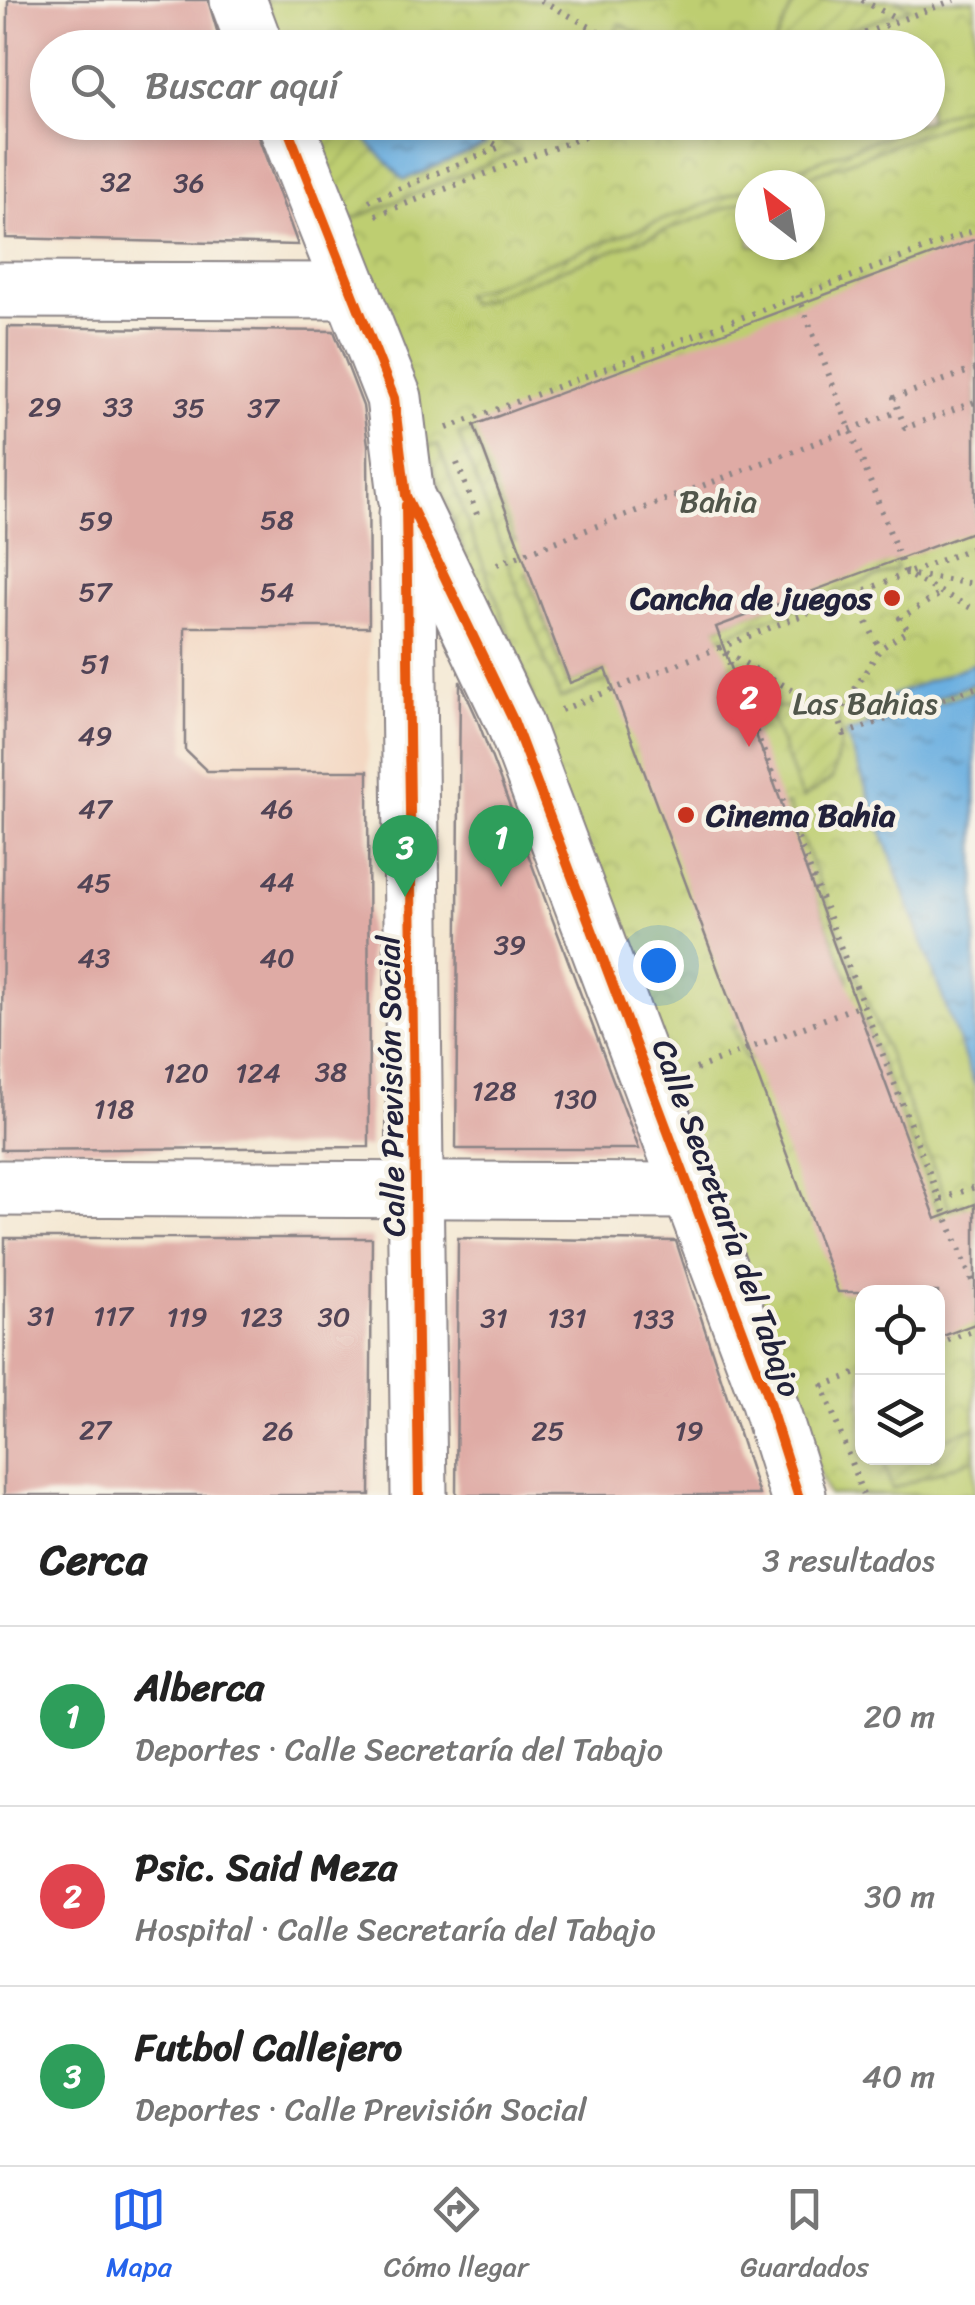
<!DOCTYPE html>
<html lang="es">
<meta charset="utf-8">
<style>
:root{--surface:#fff;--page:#f6f6f6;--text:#222;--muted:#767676;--line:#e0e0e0;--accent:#2563eb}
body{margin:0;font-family:Sriracha,sans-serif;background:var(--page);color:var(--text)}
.controls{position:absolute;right:30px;bottom:30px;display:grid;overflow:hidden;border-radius:20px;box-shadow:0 5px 15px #0003}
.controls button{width:90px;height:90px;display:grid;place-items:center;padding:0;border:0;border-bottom:2px solid var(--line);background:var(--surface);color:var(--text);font:50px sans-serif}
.compass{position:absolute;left:735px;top:170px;width:90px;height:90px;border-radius:50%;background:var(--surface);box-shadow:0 5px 15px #0003;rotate:329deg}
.you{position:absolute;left:658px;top:965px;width:35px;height:35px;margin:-25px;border:8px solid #fff;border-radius:50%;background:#1a73e8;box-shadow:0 0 0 15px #1a73e833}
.badge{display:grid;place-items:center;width:65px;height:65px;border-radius:50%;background:var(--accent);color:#fff;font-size:32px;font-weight:700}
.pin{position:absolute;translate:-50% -82px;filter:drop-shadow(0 2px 5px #0008)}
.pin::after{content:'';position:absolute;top:52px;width:35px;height:30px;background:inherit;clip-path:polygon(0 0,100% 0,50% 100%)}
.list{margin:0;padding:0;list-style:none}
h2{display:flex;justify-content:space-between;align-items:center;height:130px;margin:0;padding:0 40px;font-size:42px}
h2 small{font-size:32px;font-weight:400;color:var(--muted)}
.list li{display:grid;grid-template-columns:65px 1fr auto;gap:30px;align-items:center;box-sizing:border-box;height:180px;padding:0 40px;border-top:2px solid var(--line)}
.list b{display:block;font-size:38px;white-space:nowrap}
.list p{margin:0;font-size:32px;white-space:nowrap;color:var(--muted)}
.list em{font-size:32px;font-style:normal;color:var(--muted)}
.icon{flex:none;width:55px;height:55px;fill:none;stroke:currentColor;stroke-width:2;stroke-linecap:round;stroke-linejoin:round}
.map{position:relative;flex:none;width:975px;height:1495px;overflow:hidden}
.search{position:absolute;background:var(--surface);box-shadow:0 5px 15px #0003;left:30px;right:30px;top:30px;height:110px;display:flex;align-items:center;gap:25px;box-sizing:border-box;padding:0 35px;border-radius:55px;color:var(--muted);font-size:38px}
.sheet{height:670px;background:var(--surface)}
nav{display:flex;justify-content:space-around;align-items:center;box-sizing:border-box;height:140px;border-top:2px solid var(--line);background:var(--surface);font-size:28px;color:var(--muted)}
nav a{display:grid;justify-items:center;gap:5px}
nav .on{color:var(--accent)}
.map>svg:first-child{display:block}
.built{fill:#f3d4be}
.park{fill:url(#park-crowns);stroke:#707856;stroke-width:2.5;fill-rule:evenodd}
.garden{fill:url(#garden-furrows);stroke:#707856;stroke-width:2.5}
.water{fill:url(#water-ripples);stroke:#46688e;stroke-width:2.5}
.building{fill:#dfaba5}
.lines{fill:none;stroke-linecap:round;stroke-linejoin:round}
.minor-casing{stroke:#8b8486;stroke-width:59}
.path{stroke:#8b8486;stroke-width:6;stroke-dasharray:2.5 8;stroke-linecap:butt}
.minor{stroke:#fff;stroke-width:55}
.cycleway-casing{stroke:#f7f3e8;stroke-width:16}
.cycleway{stroke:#e8590c;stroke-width:10}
.poi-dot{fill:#c8321e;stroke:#f7f3e8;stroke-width:4}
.labels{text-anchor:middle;stroke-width:9;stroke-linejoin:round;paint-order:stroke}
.number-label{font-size:28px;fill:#514456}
.park-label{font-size:32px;fill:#51564b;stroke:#f7f3e8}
.poi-label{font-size:32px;font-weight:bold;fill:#22223b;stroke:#f7f3e8;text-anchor:end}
.street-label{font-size:32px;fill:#22223b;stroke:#f7f3e8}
</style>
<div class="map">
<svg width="975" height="1495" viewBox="0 0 975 1495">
<defs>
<pattern id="park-crowns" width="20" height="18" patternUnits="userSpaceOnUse" patternTransform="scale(2.5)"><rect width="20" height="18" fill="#bece71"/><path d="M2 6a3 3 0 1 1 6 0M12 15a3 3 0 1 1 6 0" fill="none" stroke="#a3b163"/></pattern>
<pattern id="garden-furrows" width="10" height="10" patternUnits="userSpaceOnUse" patternTransform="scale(2.5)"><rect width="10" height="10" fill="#bece71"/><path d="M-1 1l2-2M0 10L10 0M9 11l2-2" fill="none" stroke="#a3b163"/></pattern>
<pattern id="water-ripples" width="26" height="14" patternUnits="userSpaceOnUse" patternTransform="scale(2.5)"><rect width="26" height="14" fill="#6bafe0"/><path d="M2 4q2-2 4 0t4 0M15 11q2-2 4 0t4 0" fill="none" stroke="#588eb7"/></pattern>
</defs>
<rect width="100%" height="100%" fill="#f7f3e8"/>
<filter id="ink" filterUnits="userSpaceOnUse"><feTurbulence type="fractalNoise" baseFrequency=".01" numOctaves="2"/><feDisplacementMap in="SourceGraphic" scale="20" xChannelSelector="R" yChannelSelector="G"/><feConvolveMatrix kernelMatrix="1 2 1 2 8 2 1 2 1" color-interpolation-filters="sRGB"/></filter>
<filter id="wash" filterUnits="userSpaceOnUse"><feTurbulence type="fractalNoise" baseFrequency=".0048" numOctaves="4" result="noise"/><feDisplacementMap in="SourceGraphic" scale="40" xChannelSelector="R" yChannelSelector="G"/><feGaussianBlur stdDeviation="2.25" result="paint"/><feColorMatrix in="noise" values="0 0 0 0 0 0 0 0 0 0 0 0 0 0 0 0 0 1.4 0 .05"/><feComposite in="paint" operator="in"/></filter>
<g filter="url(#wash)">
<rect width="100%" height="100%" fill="#f4e7d1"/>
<polygon class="built" points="185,627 369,627 368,771 185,771"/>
<path class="park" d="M 265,0 L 975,0 L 975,1495 L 828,1495 L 296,123 L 928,122 L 928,48 L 284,47 ZM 750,185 L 810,185 L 810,245 L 750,245 ZM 862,1292 L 938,1292 L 938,1458 L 862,1458 Z"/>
<g class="garden">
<polygon points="795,0 895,0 911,8 802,47 773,47"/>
<polygon points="620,23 660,47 607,47"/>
<polygon points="975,102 975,114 787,185 754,185"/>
<polygon points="302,123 466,123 519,151 343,223"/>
<polygon points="750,187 750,199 470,304 463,295"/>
<polygon points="798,309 897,569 560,699 458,434 472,432 514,541 820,424 832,457 526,573 568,684 880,564"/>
<polygon points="438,445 533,696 520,701 425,447"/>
<polygon points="767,706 827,711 838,719 842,738 832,779 802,799"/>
<polygon points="788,804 950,1209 963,1203 975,1234 975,1302 862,1016 746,1061 733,1027 849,981 781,807"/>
<polygon points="975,1427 975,1458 892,1489 883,1460 938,1458 938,1441"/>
</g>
<g class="water">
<polygon points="350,123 444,123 486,145 404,180"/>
<polygon points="975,663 975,683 868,724 862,707"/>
<polygon points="975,691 975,1086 846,733"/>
</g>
<g id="blocks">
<g class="building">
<polygon points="8,0 208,0 222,48 48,48 48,122 253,122 298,245 6,238"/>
<polygon points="975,239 975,531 716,627 936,1219 975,1204 975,1324 938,1338 938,1292 838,1292 606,669 570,683 474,425"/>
<polygon points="8,327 334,331 363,406 368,445 369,627 185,627 185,750 207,771 368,771 369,1147 1,1150"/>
<polygon points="460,681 476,716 639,1149 456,1149"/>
<polygon points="5,1238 372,1238 370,1495 4,1495"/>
<polygon points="458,1238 676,1241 759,1495 456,1495"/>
</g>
</g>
</g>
<g filter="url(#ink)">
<use href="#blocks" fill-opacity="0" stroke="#8b8486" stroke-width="2.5"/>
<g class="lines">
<defs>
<g id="minor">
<polyline points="238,0 256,48"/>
<polyline points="285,122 394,398 406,496 514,722 765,1390 798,1495"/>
<polyline points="0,290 352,291"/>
<polyline points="407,513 419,1495"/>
<polyline points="0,1188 691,1191"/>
</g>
</defs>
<use href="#minor" class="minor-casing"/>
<g class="path">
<polyline points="541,0 628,48"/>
<polyline points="862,0 898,20"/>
<polyline points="305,38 321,48"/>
<polyline points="825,48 954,0"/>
<polyline points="369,201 500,147 456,122"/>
<polyline points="376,215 623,122"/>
<polyline points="798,295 906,574 975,547"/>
<polyline points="975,369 894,398 905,428 975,402"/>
<polyline points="447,428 975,230"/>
<polyline points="457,463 478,517"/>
<polyline points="497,564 899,411"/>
<polyline points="912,577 975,610"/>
<polyline points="853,594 880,649"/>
<polyline points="719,648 906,574 975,584"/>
<polyline points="725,653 975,1289"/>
<polyline points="561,710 718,648 838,716 844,734 975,688"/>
<polyline points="838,716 880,649 908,630 900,618 942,593"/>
<polyline points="696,1069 863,1004"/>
<polyline points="941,1199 975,1187"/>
<polyline points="938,1344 975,1330"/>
<polyline points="822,1384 863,1495"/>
<polyline points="823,1386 862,1371"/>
</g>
<use href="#minor" class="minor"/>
<defs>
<g id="cycleway">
<polyline points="285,122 394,398 406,496 514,722 765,1390 798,1495"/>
<polyline points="406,505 419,1495"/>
</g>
</defs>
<use href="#cycleway" class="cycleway-casing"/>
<use href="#cycleway" class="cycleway"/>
</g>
</g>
<g class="poi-dot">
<circle cx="892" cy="598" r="10"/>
<circle cx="686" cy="815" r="10"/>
</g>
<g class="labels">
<g class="number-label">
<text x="116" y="191">32</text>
<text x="189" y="192">36</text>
<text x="45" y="416">29</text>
<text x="118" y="416">33</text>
<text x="189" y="417">35</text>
<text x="263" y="417">37</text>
<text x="277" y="529">58</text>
<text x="96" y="530">59</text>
<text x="95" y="601">57</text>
<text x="277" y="601">54</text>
<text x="95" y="673">51</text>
<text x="95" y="745">49</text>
<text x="95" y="818">47</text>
<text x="277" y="818">46</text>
<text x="277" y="891">44</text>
<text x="94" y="892">45</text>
<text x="510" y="954">39</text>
<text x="94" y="967">43</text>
<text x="277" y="967">40</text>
<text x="331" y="1081">38</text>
<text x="186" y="1082">120</text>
<text x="258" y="1082">124</text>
<text x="494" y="1100">128</text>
<text x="575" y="1108">130</text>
<text x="114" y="1118">118</text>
<text x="41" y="1325">31</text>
<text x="113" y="1325">117</text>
<text x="187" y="1326">119</text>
<text x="261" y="1326">123</text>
<text x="334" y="1326">30</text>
<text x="494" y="1327">31</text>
<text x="567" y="1327">131</text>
<text x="653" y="1328">133</text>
<text x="95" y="1439">27</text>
<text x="278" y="1440">26</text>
<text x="548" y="1440">25</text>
<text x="689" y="1440">19</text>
</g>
<g class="park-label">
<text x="718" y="512">Bahia</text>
<text x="865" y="714">Las Bahias</text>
</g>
<g class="poi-label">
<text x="872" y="609">Cancha de juegos</text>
<text x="706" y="826" text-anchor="start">Cinema Bahia</text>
</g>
<g class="street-label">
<text transform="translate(391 1086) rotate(-91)" y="11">Calle Previsión Social</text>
<text transform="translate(727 1218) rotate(70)" y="11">Calle Secretaría del Tabajo</text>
</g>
</g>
</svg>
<div class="controls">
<button><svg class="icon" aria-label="locate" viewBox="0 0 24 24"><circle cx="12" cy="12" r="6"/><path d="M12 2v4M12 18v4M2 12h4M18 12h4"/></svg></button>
<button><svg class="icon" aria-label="layers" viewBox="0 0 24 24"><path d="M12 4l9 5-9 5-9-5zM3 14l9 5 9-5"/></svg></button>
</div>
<svg class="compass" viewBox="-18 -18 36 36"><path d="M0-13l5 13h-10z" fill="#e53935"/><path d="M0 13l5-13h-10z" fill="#767676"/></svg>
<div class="you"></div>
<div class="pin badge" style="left:501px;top:887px;background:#2e9e5b">1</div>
<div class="pin badge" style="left:749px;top:747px;background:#e0444e">2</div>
<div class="pin badge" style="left:405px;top:897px;background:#2e9e5b">3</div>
<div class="search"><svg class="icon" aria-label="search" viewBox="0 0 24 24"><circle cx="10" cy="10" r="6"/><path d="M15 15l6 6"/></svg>Buscar aquí</div>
</div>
<section class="sheet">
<h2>Cerca<small>3 resultados</small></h2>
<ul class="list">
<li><span class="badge" style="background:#2e9e5b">1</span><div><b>Alberca</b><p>Deportes · Calle Secretaría del Tabajo</p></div><em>20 m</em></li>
<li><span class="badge" style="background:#e0444e">2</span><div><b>Psic. Said Meza</b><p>Hospital · Calle Secretaría del Tabajo</p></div><em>30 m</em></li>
<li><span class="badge" style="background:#2e9e5b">3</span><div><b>Futbol Callejero</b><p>Deportes · Calle Previsión Social</p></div><em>40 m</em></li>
</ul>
</section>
<nav>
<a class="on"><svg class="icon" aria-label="map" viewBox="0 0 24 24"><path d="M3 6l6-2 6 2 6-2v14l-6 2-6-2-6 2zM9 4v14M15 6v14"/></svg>Mapa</a>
<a><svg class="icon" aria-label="directions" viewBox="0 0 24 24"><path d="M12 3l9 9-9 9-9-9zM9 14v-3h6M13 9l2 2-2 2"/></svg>Cómo llegar</a>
<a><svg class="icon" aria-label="saved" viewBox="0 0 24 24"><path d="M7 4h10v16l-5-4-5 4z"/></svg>Guardados</a>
</nav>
